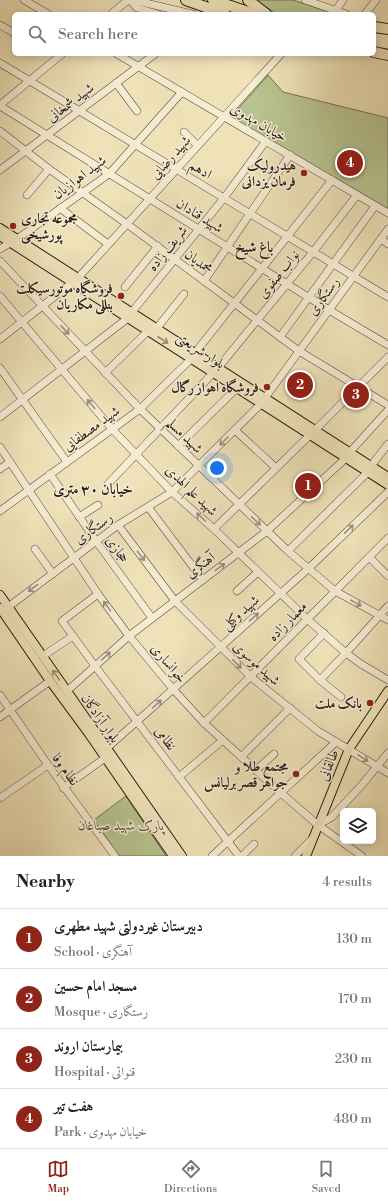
<!DOCTYPE html>
<meta charset="utf-8">
<style>
:root{--surface:#fff;--page:#f6f6f6;--text:#222;--muted:#767676;--line:#e0e0e0;--accent:#8f2418}
body{margin:0;font-family:"Libre Bodoni",Amiri,serif;background:var(--page);color:var(--text)}
.controls{position:absolute;right:12px;bottom:12px;display:grid;overflow:hidden;border-radius:6px;box-shadow:0 2px 10px #0003}
.controls button{width:36px;height:36px;display:grid;place-items:center;padding:0;border:0;border-bottom:1px solid var(--line);background:var(--surface);color:var(--text);font:20px sans-serif}
.you{position:absolute;left:217px;top:468px;width:14px;height:14px;margin:-10px;border:3px solid #fff;border-radius:50%;background:#1a73e8;box-shadow:0 0 0 6px #1a73e833}
.badge{display:grid;place-items:center;width:26px;height:26px;border-radius:50%;background:var(--accent);color:#fff;font-size:13px;font-weight:700}
.pin{position:absolute;translate:-50% -50%;border:2px solid #fff;box-shadow:0 1px 4px #0006}
.list{margin:0;padding:0;list-style:none}
h2{display:flex;justify-content:space-between;align-items:center;height:52px;margin:0;padding:0 16px;font-size:17px}
h2 small{font-size:13px;font-weight:400;color:var(--muted)}
.list li{display:grid;grid-template-columns:26px 1fr auto;gap:12px;align-items:center;box-sizing:border-box;height:60px;padding:0 16px;border-top:1px solid var(--line)}
.list b{display:block;font-size:15px;white-space:nowrap}
.list p{margin:0;font-size:13px;white-space:nowrap;color:var(--muted)}
.list em{font-size:13px;font-style:normal;color:var(--muted)}
.icon{flex:none;width:22px;height:22px;fill:none;stroke:currentColor;stroke-width:2;stroke-linecap:round;stroke-linejoin:round}
.map{position:relative;flex:none;width:388px;height:856px;overflow:hidden}
.search{position:absolute;background:var(--surface);box-shadow:0 2px 10px #0003;left:12px;right:12px;top:12px;height:44px;display:flex;align-items:center;gap:10px;box-sizing:border-box;padding:0 14px;border-radius:6px;color:var(--muted);font-size:15px}
.sheet{height:292px;background:var(--surface)}
nav{display:flex;justify-content:space-around;align-items:center;box-sizing:border-box;height:56px;border-top:1px solid var(--line);background:var(--surface);font-size:11px;color:var(--muted)}
nav a{display:grid;justify-items:center;gap:2px}
nav .on{color:var(--accent)}
.map>svg:first-child{display:block}
.green{fill:#b7c390;stroke:#707054}
.lines{fill:none;stroke-linecap:round;stroke-linejoin:round}
.minor-casing{stroke:#5a4f41;stroke-width:8}
.major-casing{stroke:#291e19;stroke-width:10}
.highway-casing{stroke:#291e19;stroke-width:12}
.minor{stroke:#f5ecd2;stroke-width:7}
.major{stroke:#efe2b9;stroke-width:8}
.highway{stroke:#efe2b9;stroke-width:10}
.oneway{stroke:#998f7f}
.oneway2{stroke:#968a71}
.poi-dot{fill:#8f2418;stroke:#f5ecd2;stroke-width:1.5}
.labels{text-anchor:middle;stroke-width:3;stroke-linejoin:round;paint-order:stroke}
.street-label{font-size:14px;fill:#291e19;stroke:#f5ecd2}
.poi-label{font-size:14px;font-weight:bold;fill:#291e19;stroke:#f5ecd2;text-anchor:end}
.park-label{font-size:14px;font-style:italic;fill:#54503d;stroke:#f5ecd2}
.neighbourhood-label{font-size:15px;font-weight:bold;fill:#291e19;stroke:#f5ecd2}
</style>
<div class="map">
<svg width="388" height="856" viewBox="0 0 388 856">
<rect width="100%" height="100%" fill="#efe2b9"/>
<filter id="stains"><feTurbulence type="fractalNoise" baseFrequency=".005" numOctaves="4"/><feColorMatrix values="0 0 0 0 .2 0 0 0 0 .09 0 0 0 0 .02 0 0 0 .5 -.17"/></filter>
<radialGradient id="worn" r=".72"><stop offset=".6" stop-color="#630" stop-opacity="0"/><stop offset="1" stop-color="#630" stop-opacity=".3"/></radialGradient>
<g class="green">
<polygon points="256,0 293,0 335,14 278,14 272,11"/>
<polygon points="268,75 283,92 388,118 388,209 231,117"/>
<polygon points="126,796 166,856 119,856 94,820"/>
</g>
<g class="lines">
<defs>
<g id="minor">
<polyline points="24,0 48,14"/>
<polyline points="130,0 137,8 158,14"/>
<polyline points="133,0 192,14"/>
<polyline points="305,0 346,14"/>
<polyline points="336,10 343,0"/>
<polyline points="111,14 128,0"/>
<polyline points="365,14 376,0"/>
<polyline points="0,25 14,33"/>
<polyline points="117,54 388,213"/>
<polyline points="0,63 388,297"/>
<polyline points="116,83 137,111"/>
<polyline points="0,105 62,54"/>
<polyline points="0,106 329,310 388,345"/>
<polyline points="0,131 49,169 127,224 299,351 388,405"/>
<polyline points="184,132 197,145"/>
<polyline points="0,170 155,54"/>
<polyline points="27,195 49,169"/>
<polyline points="60,208 108,244"/>
<polyline points="17,239 109,174 182,92"/>
<polyline points="381,239 388,244"/>
<polyline points="0,249 10,243"/>
<polyline points="0,261 140,409 288,551 335,591 388,620"/>
<polyline points="78,278 281,54"/>
<polyline points="204,281 290,155"/>
<polyline points="125,287 158,246"/>
<polyline points="0,296 112,429 172,492 214,529 307,619 346,653 361,664 388,680"/>
<polyline points="132,312 224,198 266,141"/>
<polyline points="157,328 184,294"/>
<polyline points="280,337 375,206"/>
<polyline points="0,339 72,283"/>
<polyline points="195,353 332,180"/>
<polyline points="0,368 67,462"/>
<polyline points="218,368 313,252 357,195"/>
<polyline points="105,373 148,331"/>
<polyline points="0,417 128,318"/>
<polyline points="235,430 276,468"/>
<polyline points="315,430 388,357"/>
<polyline points="178,446 237,388"/>
<polyline points="0,447 98,594 129,636 173,689 204,723 281,793 318,825 362,856"/>
<polyline points="350,452 388,410"/>
<polyline points="371,466 388,444"/>
<polyline points="0,469 10,462"/>
<polyline points="50,474 96,541 152,618"/>
<polyline points="108,484 213,373"/>
<polyline points="148,507 203,580"/>
<polyline points="0,511 140,409 191,359"/>
<polyline points="79,517 98,505"/>
<polyline points="118,525 175,601 251,677 318,731 388,773"/>
<polyline points="214,529 310,435"/>
<polyline points="35,549 53,574"/>
<polyline points="288,551 368,472"/>
<polyline points="369,557 388,576"/>
<polyline points="237,591 258,572"/>
<polyline points="98,594 62,621 95,666 239,856"/>
<polyline points="8,607 118,525 172,492 261,404 265,398 388,229"/>
<polyline points="324,633 299,659 320,680 341,697"/>
<polyline points="43,656 73,636"/>
<polyline points="320,680 346,653 388,606"/>
<polyline points="67,691 129,636 267,531 346,458"/>
<polyline points="0,695 48,765 115,856"/>
<polyline points="0,717 50,681"/>
<polyline points="204,723 388,538"/>
<polyline points="107,748 308,569 388,492"/>
<polyline points="241,757 290,708"/>
<polyline points="256,770 274,754"/>
<polyline points="179,777 223,740"/>
<polyline points="63,788 105,758"/>
<polyline points="0,798 48,765"/>
<polyline points="318,825 332,817 361,786 388,753"/>
<polyline points="212,856 336,742"/>
<polyline points="242,856 254,844"/>
<polyline points="295,856 313,838"/>
</g>
<g id="major">
<polyline points="0,228 388,477"/>
<polyline points="0,236 388,485"/>
<polyline points="0,595 182,856"/>
<polyline points="0,608 50,681 89,734 173,856"/>
<polyline points="306,856 349,749 388,691"/>
</g>
<g id="highway">
<polyline points="186,0 225,14"/>
<polyline points="213,0 254,14"/>
<polyline points="248,0 266,14"/>
<polyline points="374,27 388,29"/>
<polyline points="374,52 388,55"/>
</g>
</defs>
<use href="#minor" class="minor-casing"/>
<use href="#major" class="major-casing"/>
<use href="#highway" class="highway-casing"/>
<use href="#minor" class="minor"/>
<use href="#major" class="major"/>
<use href="#highway" class="highway"/>
</g>
<defs><path id="oneway-shaft" d="M-6 0H5M1.5-3L5.5 0L1.5 3" fill="none" stroke-width="1.6" stroke-linecap="round" stroke-linejoin="round"/></defs>
<g class="oneway">
<use href="#oneway-shaft" transform="translate(65 330) rotate(47)"/>
<use href="#oneway-shaft" transform="translate(91 404) rotate(-130)"/>
<use href="#oneway-shaft" transform="translate(224 441) rotate(135)"/>
<use href="#oneway-shaft" transform="translate(201 517) rotate(-138)"/>
<use href="#oneway-shaft" transform="translate(256 521) rotate(44)"/>
<use href="#oneway-shaft" transform="translate(349 529) rotate(-44)"/>
<use href="#oneway-shaft" transform="translate(141 556) rotate(53)"/>
<use href="#oneway-shaft" transform="translate(220 567) rotate(-37)"/>
<use href="#oneway-shaft" transform="translate(33 588) rotate(144)"/>
<use href="#oneway-shaft" transform="translate(356 603) rotate(29)"/>
<use href="#oneway-shaft" transform="translate(107 606) rotate(-126)"/>
<use href="#oneway-shaft" transform="translate(254 617) rotate(-41)"/>
<use href="#oneway-shaft" transform="translate(106 656) rotate(-42)"/>
<use href="#oneway-shaft" transform="translate(237 664) rotate(45)"/>
<use href="#oneway-shaft" transform="translate(157 704) rotate(-42)"/>
<use href="#oneway-shaft" transform="translate(363 758) rotate(32)"/>
</g>
<g class="oneway2">
<use href="#oneway-shaft" transform="translate(163 340) rotate(33)"/>
<use href="#oneway-shaft" transform="translate(56 675) rotate(-125)"/>
</g>
<g class="poi-dot">
<circle cx="304" cy="173" r="4"/>
<circle cx="13" cy="226" r="4"/>
<circle cx="121" cy="296" r="4"/>
<circle cx="267" cy="387" r="4"/>
<circle cx="370" cy="703" r="4"/>
<circle cx="296" cy="774" r="4"/>
</g>
<g class="labels">
<g class="street-label">
<text transform="translate(70 102) rotate(-37)" y="5">شهید شمخانی</text>
<text transform="translate(259 122) rotate(30)" y="5">خیابان مهدوی</text>
<text transform="translate(170 157) rotate(-48)" y="5">شهید رضایی</text>
<text transform="translate(201 169) rotate(31)" y="5">ادهم</text>
<text transform="translate(79 177) rotate(-37)" y="5">شهید اهوازیان</text>
<text transform="translate(200 215) rotate(32)" y="5">شهید قنادان</text>
<text transform="translate(167 248) rotate(-51)" y="5">شریف زاده</text>
<text transform="translate(199 261) rotate(36)" y="5">محمدیان</text>
<text transform="translate(278 274) rotate(-51)" y="5">نواب صفوی</text>
<text transform="translate(323 296) rotate(-54)" y="5">رستگاری</text>
<text transform="translate(201 350) rotate(33)" y="5">بلوار شریعتی</text>
<text transform="translate(91 428) rotate(-36)" y="5">شهید مصطفایی</text>
<text transform="translate(185 435) rotate(44)" y="5">شهید مسلم</text>
<text transform="translate(192 490) rotate(44)" y="5">شهید علم الهدی</text>
<text transform="translate(93 528) rotate(-36)" y="5">رستگاری</text>
<text transform="translate(118 549) rotate(54)" y="5">حجازی</text>
<text transform="translate(200 565) rotate(-37)" y="5">آهنگری</text>
<text transform="translate(240 612) rotate(-41)" y="5">شهید وکیلی</text>
<text transform="translate(287 621) rotate(-46)" y="5">معمار زاده</text>
<text transform="translate(169 663) rotate(50)" y="5">خوانساری</text>
<text transform="translate(257 663) rotate(42)" y="5">شهید موسوی</text>
<text transform="translate(101 718) rotate(55)" y="5">بلوار آزادگان</text>
<text transform="translate(166 738) rotate(53)" y="5">نظامی</text>
<text transform="translate(328 765) rotate(-68)" y="5">طالقانی</text>
<text transform="translate(66 769) rotate(54)" y="5">نظام وفا</text>
</g>
<g class="poi-label">
<text x="296" y="170">هیدرولیک<tspan x="296" dy="16">فرمان یزدانی</tspan></text>
<text x="21" y="223" text-anchor="start">مجموعه تجاری<tspan x="21" dy="16">پورشیخی</tspan></text>
<text x="113" y="293">فروشگاه موتورسیکلت<tspan x="113" dy="16">بنللی مکاریان</tspan></text>
<text x="259" y="392">فروشگاه اهواز رگال</text>
<text x="362" y="708">بانک ملت</text>
<text x="288" y="771">مجتمع طلا و<tspan x="288" dy="16">جواهر قصر برليانس</tspan></text>
</g>
<g class="park-label">
<text x="121" y="830">پارک شهید صباغان</text>
</g>
<g class="neighbourhood-label">
<text x="254" y="252">باغ شیخ</text>
<text x="93" y="494">خیابان ۳۰ متری</text>
</g>
</g>
<rect width="100%" height="100%" filter="url(#stains)"/>
<rect width="100%" height="100%" fill="url(#worn)"/>
</svg>
<div class="controls">
<button><svg class="icon" aria-label="layers" viewBox="0 0 24 24"><path d="M12 4l9 5-9 5-9-5zM3 14l9 5 9-5"/></svg></button>
</div>
<div class="you"></div>
<div class="pin badge" style="left:308px;top:486px">1</div>
<div class="pin badge" style="left:300px;top:385px">2</div>
<div class="pin badge" style="left:356px;top:395px">3</div>
<div class="pin badge" style="left:350px;top:163px">4</div>
<div class="search"><svg class="icon" aria-label="search" viewBox="0 0 24 24"><circle cx="10" cy="10" r="6"/><path d="M15 15l6 6"/></svg>Search here</div>
</div>
<section class="sheet">
<h2>Nearby<small>4 results</small></h2>
<ul class="list">
<li><span class="badge">1</span><div><b>دبیرستان غیردولتی شهید مطهری</b><p>School · آهنگری</p></div><em>130 m</em></li>
<li><span class="badge">2</span><div><b>مسجد امام حسین</b><p>Mosque · رستگاری</p></div><em>170 m</em></li>
<li><span class="badge">3</span><div><b>بیمارستان اروند</b><p>Hospital · قنواتی</p></div><em>230 m</em></li>
<li><span class="badge">4</span><div><b>هفت تیر</b><p>Park · خیابان مهدوی</p></div><em>480 m</em></li>
</ul>
</section>
<nav>
<a class="on"><svg class="icon" aria-label="map" viewBox="0 0 24 24"><path d="M3 6l6-2 6 2 6-2v14l-6 2-6-2-6 2zM9 4v14M15 6v14"/></svg>Map</a>
<a><svg class="icon" aria-label="directions" viewBox="0 0 24 24"><path d="M12 3l9 9-9 9-9-9zM9 14v-3h6M13 9l2 2-2 2"/></svg>Directions</a>
<a><svg class="icon" aria-label="saved" viewBox="0 0 24 24"><path d="M7 4h10v16l-5-4-5 4z"/></svg>Saved</a>
</nav>
